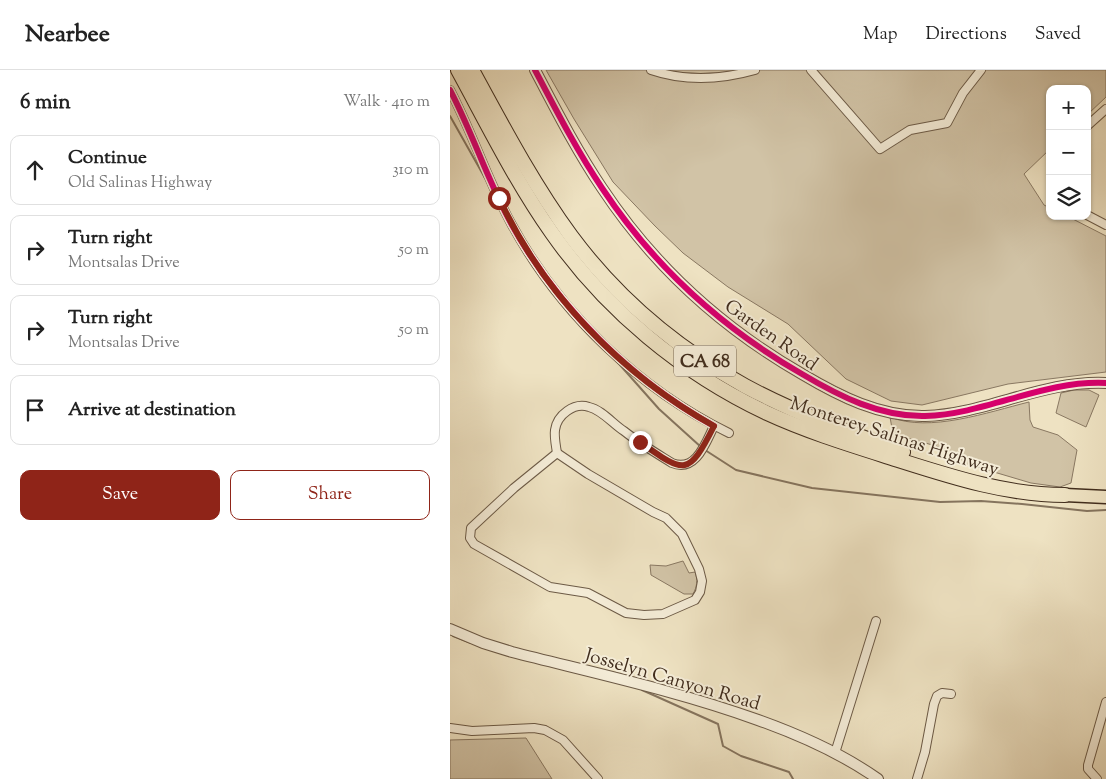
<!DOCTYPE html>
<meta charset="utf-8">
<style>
:root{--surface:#fff;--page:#f2f2f2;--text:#222;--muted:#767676;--line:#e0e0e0;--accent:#8f2418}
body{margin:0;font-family:"Sorts Mill Goudy",serif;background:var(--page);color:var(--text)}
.controls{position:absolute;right:15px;top:15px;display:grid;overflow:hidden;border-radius:10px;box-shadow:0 1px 4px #0004}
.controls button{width:45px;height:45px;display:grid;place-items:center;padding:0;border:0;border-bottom:1px solid var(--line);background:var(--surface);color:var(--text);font:25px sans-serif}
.stop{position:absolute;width:15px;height:15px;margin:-11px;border:4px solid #8f2418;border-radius:50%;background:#fff}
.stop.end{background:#8f2418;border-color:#fff;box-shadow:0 1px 5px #0008}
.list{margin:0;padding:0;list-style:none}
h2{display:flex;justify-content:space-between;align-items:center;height:65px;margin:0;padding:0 20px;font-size:21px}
h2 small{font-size:16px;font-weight:400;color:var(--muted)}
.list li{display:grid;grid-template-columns:32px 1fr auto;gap:15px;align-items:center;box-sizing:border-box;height:70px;margin:0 10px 10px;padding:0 10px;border:1px solid var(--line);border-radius:10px}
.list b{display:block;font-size:19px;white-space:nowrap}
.list p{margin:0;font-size:16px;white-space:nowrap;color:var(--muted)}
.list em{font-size:16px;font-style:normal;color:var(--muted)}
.actions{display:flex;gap:10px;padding:15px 20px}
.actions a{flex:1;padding:11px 0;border:1px solid var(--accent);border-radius:10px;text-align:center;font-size:18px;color:var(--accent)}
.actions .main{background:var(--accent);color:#fff}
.icon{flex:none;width:28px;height:28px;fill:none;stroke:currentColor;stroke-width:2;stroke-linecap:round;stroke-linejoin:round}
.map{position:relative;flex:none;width:656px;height:709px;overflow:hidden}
header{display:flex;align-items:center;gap:30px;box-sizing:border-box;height:70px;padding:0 25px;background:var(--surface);border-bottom:1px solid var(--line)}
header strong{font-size:24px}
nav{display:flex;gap:28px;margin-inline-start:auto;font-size:18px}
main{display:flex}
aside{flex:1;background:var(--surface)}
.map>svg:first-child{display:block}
.green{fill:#d1c3a6;stroke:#897862}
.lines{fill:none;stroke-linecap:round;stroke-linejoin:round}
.stream{stroke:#85745e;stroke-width:2}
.minor-casing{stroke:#6c5a46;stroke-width:10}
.tertiary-casing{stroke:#6c5a46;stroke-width:12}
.trunk-casing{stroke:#412d1d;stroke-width:15}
.motorway-casing{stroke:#412d1d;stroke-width:16}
.minor{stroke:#f4ecd7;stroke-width:8}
.tertiary{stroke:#f4ecd7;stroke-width:10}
.trunk{stroke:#eee2c2;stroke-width:12}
.motorway{stroke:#eee2c2;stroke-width:14}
.cycleway-casing{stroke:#f4ecd7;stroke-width:9}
.cycleway{stroke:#d6006c;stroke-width:6}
.route{stroke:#8f2418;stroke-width:6}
.labels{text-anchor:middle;stroke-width:4;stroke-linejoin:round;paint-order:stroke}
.shield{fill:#f4ecd7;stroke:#765;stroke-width:1}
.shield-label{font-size:18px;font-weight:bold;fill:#412d1d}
.street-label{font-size:19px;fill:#412d1d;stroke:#f4ecd7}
</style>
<header>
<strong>Nearbee</strong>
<nav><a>Map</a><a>Directions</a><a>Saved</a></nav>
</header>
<main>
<aside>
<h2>6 min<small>Walk · 410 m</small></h2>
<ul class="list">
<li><svg class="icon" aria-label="ahead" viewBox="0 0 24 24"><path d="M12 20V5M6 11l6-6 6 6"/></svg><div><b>Continue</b><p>Old Salinas Highway</p></div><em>310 m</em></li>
<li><svg class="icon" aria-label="right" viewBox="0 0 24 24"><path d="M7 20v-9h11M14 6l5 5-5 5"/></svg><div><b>Turn right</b><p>Montsalas Drive</p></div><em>50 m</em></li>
<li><svg class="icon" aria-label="right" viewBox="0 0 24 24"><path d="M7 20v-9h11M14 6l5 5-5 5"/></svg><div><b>Turn right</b><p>Montsalas Drive</p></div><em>50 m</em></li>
<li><svg class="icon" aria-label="arrive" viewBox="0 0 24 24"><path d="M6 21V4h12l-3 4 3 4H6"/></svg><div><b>Arrive at destination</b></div></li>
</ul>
<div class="actions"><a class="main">Save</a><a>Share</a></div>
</aside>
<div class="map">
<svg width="656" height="709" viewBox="0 0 656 709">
<rect width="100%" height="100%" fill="#eee2c2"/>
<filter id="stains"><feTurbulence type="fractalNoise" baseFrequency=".004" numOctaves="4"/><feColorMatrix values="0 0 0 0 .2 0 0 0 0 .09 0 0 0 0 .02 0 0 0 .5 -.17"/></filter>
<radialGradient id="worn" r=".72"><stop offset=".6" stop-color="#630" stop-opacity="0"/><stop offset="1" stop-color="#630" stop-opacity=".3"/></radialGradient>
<g class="green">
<polygon points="96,0 656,0 656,27 637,45 637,19 600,19 600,79 574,104 594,135 600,138 600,146 617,146 656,166 656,302 558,314 472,335 441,331 396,309 338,254 278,217 233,183 205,156 163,112 124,49"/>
<polygon points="624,320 639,320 649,325 636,357 606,343 611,323"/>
<path d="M 579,332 L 580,350 L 583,357 L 608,365 L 627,380 L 621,413 L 610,417 L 581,413 L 517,394 L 508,387 L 486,376 L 443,364 L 440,347 C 480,363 538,342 579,332 Z"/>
<path d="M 233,491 L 239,503 L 245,502 C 248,510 247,517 243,524 L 234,524 L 201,505 L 200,495 L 216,496 Z"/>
<polygon points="76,668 102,709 0,709 0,670"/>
</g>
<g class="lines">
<g class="stream">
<polyline points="0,46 35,108"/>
<polyline points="162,286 209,339 251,377"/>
<polyline points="255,380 286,400 362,418 490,432 531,431 572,434 637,441 656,440"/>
<polyline points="3,566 21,573"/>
<polyline points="192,620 268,654 273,676 291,686 339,702 343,709"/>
</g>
<defs>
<g id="minor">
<path d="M 201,0 C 236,12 270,10 305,0"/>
<polyline points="361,0 430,79 460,60 497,53 513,23 531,0"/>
<path d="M 0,20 C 23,64 38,112 62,155 C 110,243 189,319 279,363"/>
<polyline points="637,56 656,39"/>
<polyline points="637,145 656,155"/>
<polygon points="107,383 138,404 203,442 216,448 232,464 249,499 252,511 250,522 245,530 213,544 194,545 176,543 138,523 100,517 24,474 20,468 21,458 64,418"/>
<path d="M 107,383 C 106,376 104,367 105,360 C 107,345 124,332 139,337 C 152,340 163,354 174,361 C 189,373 206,383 222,393 C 246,403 256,372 264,356"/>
<polyline points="0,658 22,661 84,658 95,660 113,670 148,709"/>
<polyline points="385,683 426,551"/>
<polyline points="467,709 475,682 484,634 487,626 492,623 501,624"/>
<polyline points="647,709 638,699 638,695 656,632"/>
</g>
<g id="tertiary">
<path d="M 85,0 C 106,40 127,81 152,118 C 203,195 272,258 352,304 C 389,326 430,347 475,346 C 537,344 593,310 656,313"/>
<path d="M 0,559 L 33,573 L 62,582 C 144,603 228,621 308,650 C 350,665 391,683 428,709"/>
</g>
<polyline id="trunk" points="615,425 656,427"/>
<g id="motorway">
<path d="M 8,0 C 38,55 66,112 102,163 C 156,240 232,303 317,343 C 356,361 398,374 439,387 C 496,405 554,425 615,425"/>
<path d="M 22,0 C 53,57 83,114 121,166 C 167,228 228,279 295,316 C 345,343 400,363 453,382"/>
</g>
</defs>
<use href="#minor" class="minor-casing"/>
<use href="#tertiary" class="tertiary-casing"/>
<use href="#trunk" class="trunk-casing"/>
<use href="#motorway" class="motorway-casing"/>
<use href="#minor" class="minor"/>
<use href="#tertiary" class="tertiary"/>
<use href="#trunk" class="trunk"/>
<use href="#motorway" class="motorway"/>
<defs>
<g id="cycleway">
<path d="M 85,0 C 106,40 127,81 152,118 C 203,195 272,258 352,304 C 389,326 430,347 475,346 C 537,344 593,310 656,313"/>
<path d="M 0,20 C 23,64 38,112 62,155 C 108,238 181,310 264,356"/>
</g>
</defs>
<use href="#cycleway" class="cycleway-casing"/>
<use href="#cycleway" class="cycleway"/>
</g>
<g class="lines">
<path class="route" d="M 49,128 C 93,224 172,305 264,356 C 238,408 234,403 190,372"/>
</g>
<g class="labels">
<rect class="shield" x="224" y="275.5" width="62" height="31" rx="4"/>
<g class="shield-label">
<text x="255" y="297">CA 68</text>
</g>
<g class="street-label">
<text transform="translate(322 264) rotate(35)" y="7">Garden Road</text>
<text transform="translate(445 365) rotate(18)" y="7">Monterey Salinas Highway</text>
<text transform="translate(223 608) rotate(16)" y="7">Josselyn Canyon Road</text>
</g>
</g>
<rect width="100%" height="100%" filter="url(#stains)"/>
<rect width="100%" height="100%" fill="url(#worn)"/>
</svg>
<div class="controls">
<button>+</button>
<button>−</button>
<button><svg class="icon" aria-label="layers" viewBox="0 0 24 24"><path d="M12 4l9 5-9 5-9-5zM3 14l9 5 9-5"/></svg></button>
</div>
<div class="stop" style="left:49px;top:128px"></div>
<div class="stop end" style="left:190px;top:372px"></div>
</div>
</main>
